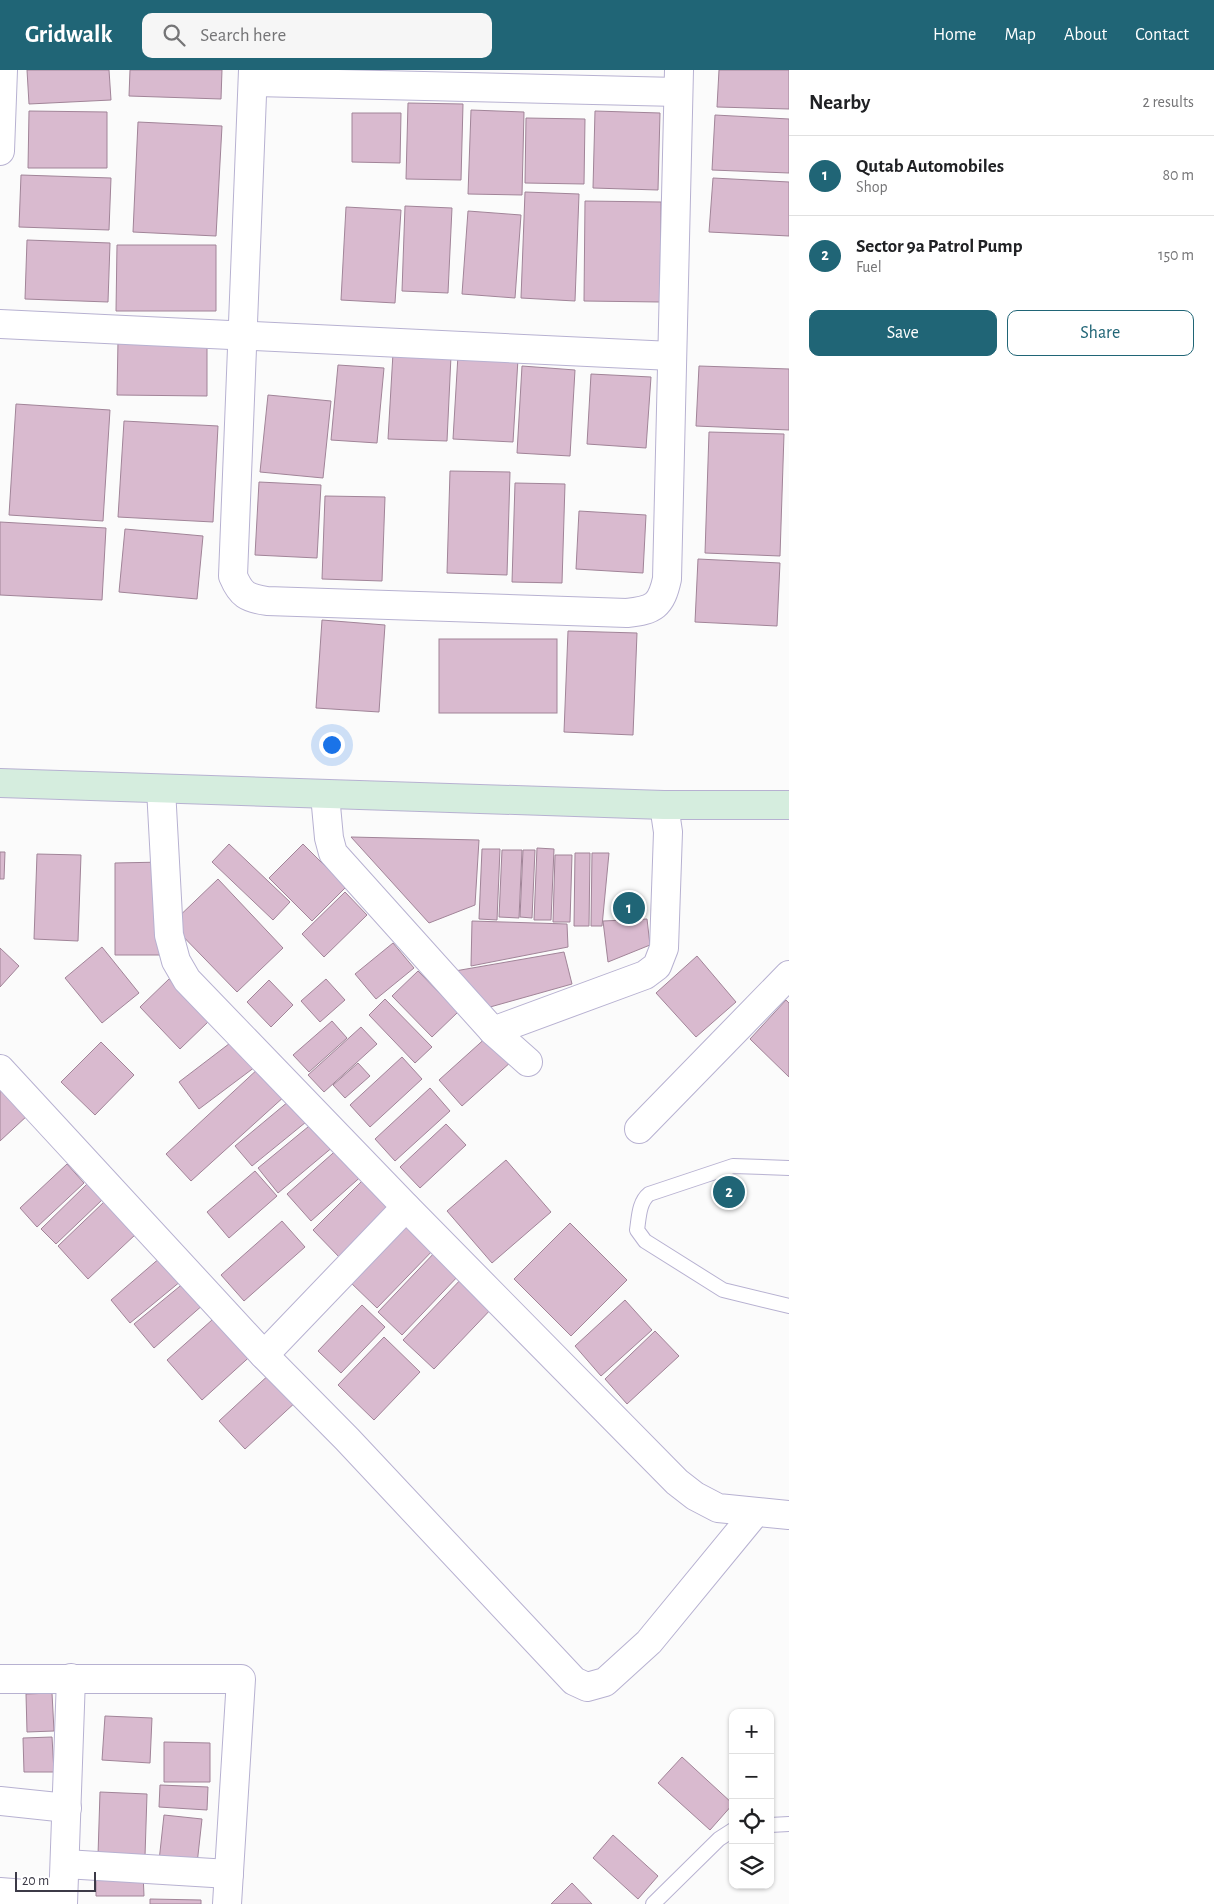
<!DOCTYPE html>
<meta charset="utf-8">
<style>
:root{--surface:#fff;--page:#f6f6f6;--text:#202124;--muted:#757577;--line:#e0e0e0;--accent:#206576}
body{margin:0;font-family:"Alegreya Sans",sans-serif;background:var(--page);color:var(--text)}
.controls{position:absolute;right:15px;bottom:15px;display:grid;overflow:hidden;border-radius:10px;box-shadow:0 1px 4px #0004}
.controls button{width:45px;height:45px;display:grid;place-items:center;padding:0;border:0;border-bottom:1px solid var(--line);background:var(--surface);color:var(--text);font:25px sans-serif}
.scale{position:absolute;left:15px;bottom:12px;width:81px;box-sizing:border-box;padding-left:5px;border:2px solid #3c3a47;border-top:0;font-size:14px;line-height:18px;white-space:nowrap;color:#3c3a47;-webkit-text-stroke:4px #fff;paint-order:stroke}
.you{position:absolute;left:331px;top:674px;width:18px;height:18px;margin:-12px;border:4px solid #fff;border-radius:50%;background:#1a73e8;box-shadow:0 0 0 8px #1a73e833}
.badge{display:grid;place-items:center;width:32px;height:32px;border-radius:50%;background:var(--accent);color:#fff;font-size:16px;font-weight:700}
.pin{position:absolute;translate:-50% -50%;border:2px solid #fff;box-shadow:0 1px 5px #0006}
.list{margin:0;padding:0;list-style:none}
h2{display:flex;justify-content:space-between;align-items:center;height:65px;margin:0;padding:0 20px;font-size:21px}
h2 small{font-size:16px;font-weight:400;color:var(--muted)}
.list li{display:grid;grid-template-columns:32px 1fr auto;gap:15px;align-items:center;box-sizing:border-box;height:80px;padding:0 20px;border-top:1px solid var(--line)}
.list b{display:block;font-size:19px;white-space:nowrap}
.list p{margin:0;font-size:16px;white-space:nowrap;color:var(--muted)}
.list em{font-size:16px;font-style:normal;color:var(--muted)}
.actions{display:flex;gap:10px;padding:15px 20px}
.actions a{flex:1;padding:11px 0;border:1px solid var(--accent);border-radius:10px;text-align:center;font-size:18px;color:var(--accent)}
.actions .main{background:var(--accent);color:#fff}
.icon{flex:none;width:28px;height:28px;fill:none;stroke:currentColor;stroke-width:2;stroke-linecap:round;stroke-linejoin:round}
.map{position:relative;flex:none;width:789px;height:1834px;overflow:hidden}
header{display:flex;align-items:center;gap:30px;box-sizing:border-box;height:70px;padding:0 25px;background:var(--accent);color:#fff}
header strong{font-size:24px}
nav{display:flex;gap:28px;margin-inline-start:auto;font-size:18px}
.search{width:350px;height:45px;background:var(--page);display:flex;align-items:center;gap:12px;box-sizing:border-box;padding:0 18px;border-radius:10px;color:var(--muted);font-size:19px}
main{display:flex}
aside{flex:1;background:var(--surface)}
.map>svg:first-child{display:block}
.building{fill:#d9bacf;stroke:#a18498}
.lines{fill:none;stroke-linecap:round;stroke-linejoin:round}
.lane-casing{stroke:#b7b1d1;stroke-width:16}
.street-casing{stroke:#b7b1d1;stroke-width:30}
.secondary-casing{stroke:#b7b1d1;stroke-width:30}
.lane{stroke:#fff;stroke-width:14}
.street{stroke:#fff;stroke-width:28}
.secondary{stroke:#d5edde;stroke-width:28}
</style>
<header>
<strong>Gridwalk</strong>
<div class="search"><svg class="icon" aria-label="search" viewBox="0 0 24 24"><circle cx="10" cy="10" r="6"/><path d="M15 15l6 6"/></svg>Search here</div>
<nav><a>Home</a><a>Map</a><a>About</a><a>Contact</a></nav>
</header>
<main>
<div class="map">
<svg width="789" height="1834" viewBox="0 0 789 1834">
<rect width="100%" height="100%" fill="#fbfbfb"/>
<g class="building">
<polygon points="27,0 109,0 111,30 29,34"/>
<polygon points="130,0 222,0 221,29 129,26"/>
<polygon points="719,0 789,0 789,39 717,37"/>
<polygon points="408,33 463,34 461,110 406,109"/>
<polygon points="471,40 524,42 522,125 468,124"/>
<polygon points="29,41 107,42 107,98 28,98"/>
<polygon points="595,41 660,43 658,120 593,118"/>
<polygon points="352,43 401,43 400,93 352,92"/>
<polygon points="715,45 789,49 789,103 712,100"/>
<polygon points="526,48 585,49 584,114 525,113"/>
<polygon points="138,52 222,56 216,166 133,162"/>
<polygon points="21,105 111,108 109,160 19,157"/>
<polygon points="713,108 789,112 789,166 709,162"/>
<polygon points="525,122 579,124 575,231 521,228"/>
<polygon points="585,131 661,132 660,232 584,231"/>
<polygon points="405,136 452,138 448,223 402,221"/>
<polygon points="346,137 401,140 395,233 341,230"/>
<polygon points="468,141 521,145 515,228 462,224"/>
<polygon points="27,170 110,173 108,232 25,229"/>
<polygon points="117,175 216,175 216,241 116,241"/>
<polygon points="118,271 207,272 207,326 117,325"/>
<polygon points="393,283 451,286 447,371 388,369"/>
<polygon points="458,285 518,289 513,372 453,369"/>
<polygon points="338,295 384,298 377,373 331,370"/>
<polygon points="522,296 575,300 570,386 517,383"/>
<polygon points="699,296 789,299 789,360 696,356"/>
<polygon points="591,304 651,307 646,378 587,374"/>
<polygon points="268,325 331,331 323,408 260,402"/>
<polygon points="16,334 110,340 103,451 9,445"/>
<polygon points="124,351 218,356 213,452 118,447"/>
<polygon points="709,362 784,364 780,486 705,483"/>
<polygon points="450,401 510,402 507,505 447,503"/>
<polygon points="259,412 321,415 317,488 255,485"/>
<polygon points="515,413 565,414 562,513 512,512"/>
<polygon points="325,426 385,427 382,511 322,509"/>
<polygon points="579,441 646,445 643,503 576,499"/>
<polygon points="0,452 106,458 102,530 0,525"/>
<polygon points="125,459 203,466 197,529 119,522"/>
<polygon points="698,489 780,493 777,556 695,552"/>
<polygon points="322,550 385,555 379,642 316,638"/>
<polygon points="568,561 637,563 633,665 564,662"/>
<rect x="439" y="569" width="118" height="74"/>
<polygon points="351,767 479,770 475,835 429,853"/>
<polygon points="229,774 290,832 273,850 212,792"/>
<polygon points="303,774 346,817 312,851 269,808"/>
<polygon points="537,778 554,779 551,850 534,850"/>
<polygon points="482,779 500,779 497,850 479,849"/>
<polygon points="502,780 522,780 519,848 499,847"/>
<polygon points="523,780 535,780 532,848 520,847"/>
<polygon points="0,782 5,782 4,809 0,809"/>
<polygon points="575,783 590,783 589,856 574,856"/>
<polygon points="592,783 609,783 602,856 591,856"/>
<polygon points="37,784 81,785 78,871 34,869"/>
<polygon points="555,785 572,785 570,852 553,852"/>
<polygon points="164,792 164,885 115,885 115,793"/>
<polygon points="218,809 283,878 237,922 171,854"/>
<polygon points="345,822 367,845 324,887 302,864"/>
<polygon points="647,849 650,875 608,892 603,851"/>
<polygon points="472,851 567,854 568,877 471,896"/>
<polygon points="393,873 414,898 376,929 355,904"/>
<polygon points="102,877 139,923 102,953 65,908"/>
<polygon points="0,878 19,896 0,917"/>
<polygon points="564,882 572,914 483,939 455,901"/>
<polygon points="697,886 736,932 696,967 656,923"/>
<polygon points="418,901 458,942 432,967 392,926"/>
<polygon points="169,909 209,951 180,979 140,937"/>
<polygon points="326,909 345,930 320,952 301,931"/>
<polygon points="269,910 293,935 271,957 247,932"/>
<polygon points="385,929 432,977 415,993 369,945"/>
<polygon points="786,930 789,933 789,1007 750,969"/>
<polygon points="332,951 347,968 309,1002 293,985"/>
<polygon points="361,957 377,974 324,1022 308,1005"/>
<polygon points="489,965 512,991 462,1036 439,1010"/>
<polygon points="238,967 259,994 199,1039 179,1012"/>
<polygon points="101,972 134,1005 95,1045 61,1012"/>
<polygon points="402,987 422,1009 370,1057 350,1035"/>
<polygon points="358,993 370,1006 345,1028 333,1015"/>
<polygon points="260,997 286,1025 191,1111 166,1084"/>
<polygon points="0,1014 28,1045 0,1071"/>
<polygon points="430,1018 450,1041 395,1091 375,1069"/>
<polygon points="289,1031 306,1052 252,1096 235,1076"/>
<polygon points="314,1052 334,1076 278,1123 258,1098"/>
<polygon points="446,1054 466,1075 420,1118 400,1097"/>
<polygon points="341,1076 365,1103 311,1151 287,1124"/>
<polygon points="506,1090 551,1142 492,1193 447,1141"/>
<polygon points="67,1094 84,1113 37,1157 20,1138"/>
<polygon points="255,1101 277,1126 229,1168 207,1142"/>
<polygon points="369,1104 398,1133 341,1189 313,1160"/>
<polygon points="87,1114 102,1130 56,1174 41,1159"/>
<polygon points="105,1131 136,1164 88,1209 58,1176"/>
<polygon points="408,1149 437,1176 377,1238 349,1211"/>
<polygon points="282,1151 305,1177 244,1231 221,1205"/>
<polygon points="570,1153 627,1210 571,1266 514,1209"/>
<polygon points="437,1180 461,1203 402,1265 378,1242"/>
<polygon points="161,1187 181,1211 130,1253 111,1230"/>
<polygon points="464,1206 495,1235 434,1299 403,1270"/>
<polygon points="185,1212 204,1234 154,1278 134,1254"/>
<polygon points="625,1230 652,1260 601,1306 575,1276"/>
<polygon points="362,1235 385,1257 341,1303 318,1281"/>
<polygon points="221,1242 256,1281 202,1330 167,1290"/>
<polygon points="655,1261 679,1286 627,1334 605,1309"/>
<polygon points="384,1267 420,1302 374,1350 338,1315"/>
<polygon points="273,1301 298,1330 245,1379 219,1351"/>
<polygon points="52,1623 54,1661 27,1662 26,1624"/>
<polygon points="105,1646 152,1648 150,1693 102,1690"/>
<polygon points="52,1667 54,1702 24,1702 23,1668"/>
<polygon points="164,1672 210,1673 210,1712 164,1712"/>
<polygon points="682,1687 733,1734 710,1760 658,1713"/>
<polygon points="160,1715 208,1717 207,1740 159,1737"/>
<polygon points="100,1722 147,1724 145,1786 98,1785"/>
<polygon points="164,1745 202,1749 197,1794 159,1791"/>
<polygon points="613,1765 658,1806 638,1829 593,1788"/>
<polygon points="96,1803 143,1803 144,1826 96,1826"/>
<polygon points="572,1813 592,1834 551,1834"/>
<polygon points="150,1829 201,1830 201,1834 150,1834"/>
</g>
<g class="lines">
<defs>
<g id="lane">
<path d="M 789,1098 L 733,1096 L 649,1124 C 639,1132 639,1147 637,1160 L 645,1171 L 723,1220 L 789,1236"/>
<polyline points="770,1755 789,1754"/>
<polyline points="653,1834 719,1769 733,1760"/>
</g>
<g id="street">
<path d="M 253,0 L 233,506 C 241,525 247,528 267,531 L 627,543 C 654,540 661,536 667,509 L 679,0"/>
<polyline points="253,12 678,22"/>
<polyline points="0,81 3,0"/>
<polyline points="0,254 672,286"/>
<polyline points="161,719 169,865 176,891 187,910 406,1137 677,1412 695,1426 718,1438 789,1445"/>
<polyline points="325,725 329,768 333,783 493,961 645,905 657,896 664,878 668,762 664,735"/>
<polyline points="493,961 528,992"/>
<polyline points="0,999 264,1285 347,1369 574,1611 587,1617 605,1612 649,1572 755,1443"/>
<polyline points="639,1059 789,905"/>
<polyline points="264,1285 406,1137"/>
<polyline points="0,1609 241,1609 227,1834"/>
<polyline points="0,1731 67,1738"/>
<polyline points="65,1794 229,1804"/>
<polyline points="0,1822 63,1827"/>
<polyline points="63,1834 71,1608"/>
</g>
<polyline id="secondary" points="0,713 664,735 789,735"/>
</defs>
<use href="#lane" class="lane-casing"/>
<use href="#street" class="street-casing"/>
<use href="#secondary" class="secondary-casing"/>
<use href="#lane" class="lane"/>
<use href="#street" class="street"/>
<use href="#secondary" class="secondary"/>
</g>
</svg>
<div class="controls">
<button>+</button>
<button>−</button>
<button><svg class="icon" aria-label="locate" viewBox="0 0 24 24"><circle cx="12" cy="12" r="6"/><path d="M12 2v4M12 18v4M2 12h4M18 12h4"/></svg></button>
<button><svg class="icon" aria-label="layers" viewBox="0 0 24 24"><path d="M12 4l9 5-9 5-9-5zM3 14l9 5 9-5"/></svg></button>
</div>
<div class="scale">20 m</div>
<div class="you"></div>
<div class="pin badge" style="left:629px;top:838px">1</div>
<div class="pin badge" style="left:729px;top:1122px">2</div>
</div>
<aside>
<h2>Nearby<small>2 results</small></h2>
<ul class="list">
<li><span class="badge">1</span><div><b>Qutab Automobiles</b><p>Shop</p></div><em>80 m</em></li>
<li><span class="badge">2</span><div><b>Sector 9a Patrol Pump</b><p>Fuel</p></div><em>150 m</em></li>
</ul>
<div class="actions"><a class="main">Save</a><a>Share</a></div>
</aside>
</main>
